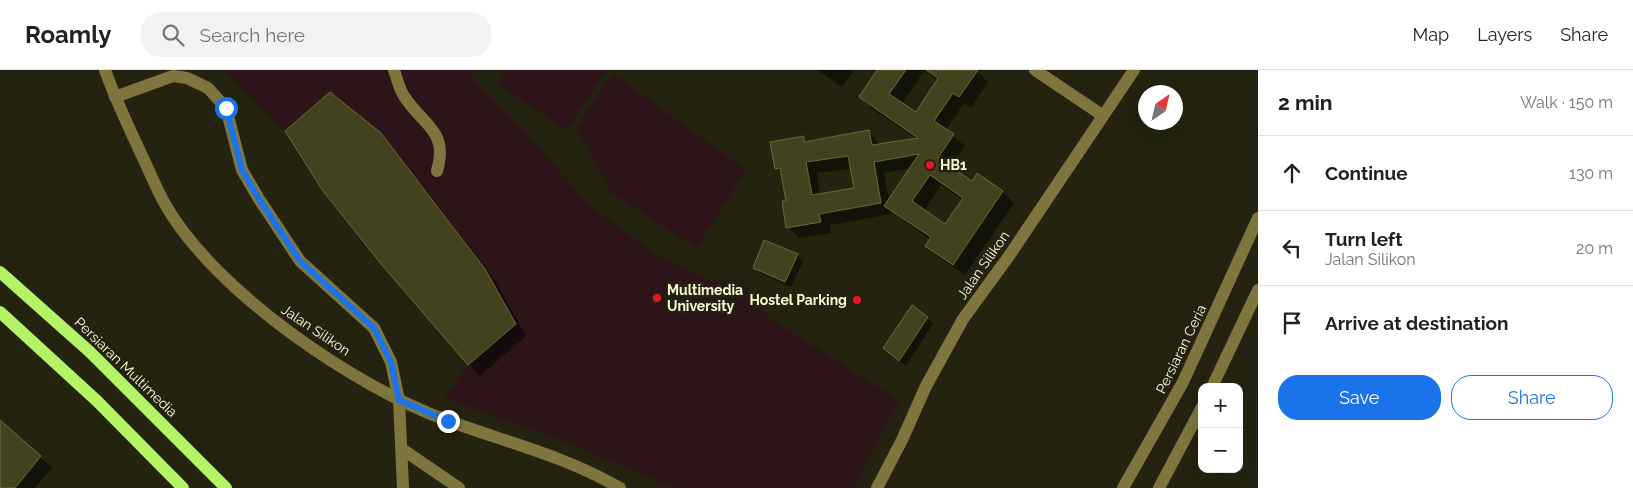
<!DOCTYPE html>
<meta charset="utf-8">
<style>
:root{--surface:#fff;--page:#f2f2f2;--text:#202124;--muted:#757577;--line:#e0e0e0;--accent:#1a73e8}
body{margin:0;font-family:Raleway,sans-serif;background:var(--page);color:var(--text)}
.controls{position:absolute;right:15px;bottom:15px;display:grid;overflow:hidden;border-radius:10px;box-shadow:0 5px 20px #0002}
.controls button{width:45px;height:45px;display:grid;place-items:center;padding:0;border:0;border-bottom:1px solid var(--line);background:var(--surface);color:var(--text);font:25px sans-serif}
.compass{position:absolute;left:1138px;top:15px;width:45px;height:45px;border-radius:50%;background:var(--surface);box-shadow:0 5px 20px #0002;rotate:34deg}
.stop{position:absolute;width:15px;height:15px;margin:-11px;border:4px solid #1a73e8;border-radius:50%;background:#fff}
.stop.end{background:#1a73e8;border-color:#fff;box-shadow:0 1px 5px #0008}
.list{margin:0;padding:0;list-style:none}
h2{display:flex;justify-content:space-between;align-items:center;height:65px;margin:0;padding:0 20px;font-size:21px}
h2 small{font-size:16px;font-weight:400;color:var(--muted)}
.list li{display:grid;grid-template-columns:32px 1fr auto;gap:15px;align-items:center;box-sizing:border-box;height:75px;padding:0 20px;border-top:1px solid var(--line)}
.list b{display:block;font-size:19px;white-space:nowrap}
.list p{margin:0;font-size:16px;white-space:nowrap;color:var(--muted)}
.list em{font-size:16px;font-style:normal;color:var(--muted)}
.actions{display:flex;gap:10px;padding:15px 20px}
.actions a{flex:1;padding:11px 0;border:1px solid var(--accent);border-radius:20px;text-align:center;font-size:18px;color:var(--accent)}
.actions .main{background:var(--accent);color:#fff}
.icon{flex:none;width:28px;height:28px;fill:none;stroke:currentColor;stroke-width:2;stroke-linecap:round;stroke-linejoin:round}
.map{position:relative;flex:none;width:1258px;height:418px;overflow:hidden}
header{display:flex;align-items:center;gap:30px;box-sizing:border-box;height:70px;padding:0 25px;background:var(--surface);border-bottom:1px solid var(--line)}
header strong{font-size:24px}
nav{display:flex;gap:28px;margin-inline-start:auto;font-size:18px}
.search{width:350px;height:45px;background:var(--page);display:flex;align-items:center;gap:12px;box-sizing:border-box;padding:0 18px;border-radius:20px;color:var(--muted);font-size:19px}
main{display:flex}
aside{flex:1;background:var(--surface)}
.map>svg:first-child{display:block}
.green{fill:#2c1419}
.shadow{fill:#0007;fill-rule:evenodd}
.building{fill:#42421e;stroke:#6c6c32;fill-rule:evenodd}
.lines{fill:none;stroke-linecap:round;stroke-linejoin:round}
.minor{stroke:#7e753f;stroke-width:12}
.major{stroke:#b5f366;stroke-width:12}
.route{stroke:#1a73e8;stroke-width:6}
.poi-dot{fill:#ea1326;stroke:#232310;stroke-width:2}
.labels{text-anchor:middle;stroke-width:5;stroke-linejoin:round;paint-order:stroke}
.poi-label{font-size:14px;font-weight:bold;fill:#fcf9d6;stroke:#232310;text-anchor:start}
.street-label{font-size:14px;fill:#fcf9d6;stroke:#232310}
</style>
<header>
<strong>Roamly</strong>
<div class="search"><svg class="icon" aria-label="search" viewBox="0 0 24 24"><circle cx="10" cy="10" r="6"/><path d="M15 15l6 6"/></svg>Search here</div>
<nav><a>Map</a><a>Layers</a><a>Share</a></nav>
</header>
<main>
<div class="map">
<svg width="1258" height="418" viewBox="0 0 1258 418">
<rect width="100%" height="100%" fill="#232310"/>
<g class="green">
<polygon points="225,0 474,0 469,7 525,62 588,134 653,183 707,210 742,211 770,249 899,330 853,418 675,418 554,367 445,328 468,295 516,254 381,63 330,22 285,61"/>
<polygon points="507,0 607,0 566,60 498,14"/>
<polygon points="613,4 746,100 696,178 612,123 576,58"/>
</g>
<g class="shadow">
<polygon points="817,0 854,0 842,17"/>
<path d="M 879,0 L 976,0 L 988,12 L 971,38 L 964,33 L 946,60 L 965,76 L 950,97 L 972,112 L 1003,122 L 1014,133 L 965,205 L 938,187 L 926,176 L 931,170 L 891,141 L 891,144 L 830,155 L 831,163 L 799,168 L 788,157 L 787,132 L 783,104 L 777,98 L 803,68 L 808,72 L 869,62 L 880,75 L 917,69 L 871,38 L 860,27 ZM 924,1 L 938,11 L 916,44 L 902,34 ZM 851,98 L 855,119 L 820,124 L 817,103 ZM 911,98 L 889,130 L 884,103 ZM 941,115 L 963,130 L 945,156 L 924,141 Z"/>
<polygon points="380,64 392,76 496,212 526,266 480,306 469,294"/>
<polygon points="797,185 803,192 791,217 760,203 754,197"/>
<polygon points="927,248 933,254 906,296 891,284"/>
<polygon points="0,352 52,398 35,418 0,418"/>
</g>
<g class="building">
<path d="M 877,0 L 906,0 L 889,24 L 916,42 L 938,8 L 926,0 L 978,0 L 959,27 L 953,23 L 934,51 L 954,64 L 938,88 L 972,111 L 977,103 L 1003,121 L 953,195 L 925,176 L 931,167 L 884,136 L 919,84 L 874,92 L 881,133 L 819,144 L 821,152 L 786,158 L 782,131 L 786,131 L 780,98 L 775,99 L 770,72 L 804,66 L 804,72 L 869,60 L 872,75 L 918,68 L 859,27 ZM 848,86 L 854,118 L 812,125 L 806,92 ZM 930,105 L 963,128 L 945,154 L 912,131 Z"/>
<polygon points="330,22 381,63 485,199 516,254 468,295 382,195 323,121 285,61"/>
<polygon points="764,170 798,184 785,212 753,198"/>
<polygon points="912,235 928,247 899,291 883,278"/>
<polygon points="0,350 41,386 15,418 0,418"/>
</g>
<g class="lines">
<g class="minor">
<path d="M 105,0 C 116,31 130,60 144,90 C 151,105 157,120 165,134 C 214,221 356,318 449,351 C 506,372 567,387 620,418"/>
<path d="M 394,0 C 397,8 399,19 404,26 C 423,56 449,60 437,101"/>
<polyline points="1035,0 1102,45"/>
<polyline points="115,27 173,6 187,8 208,18 226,38 242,100 259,129 300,191 374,258 391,292 399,330 403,418"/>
<polyline points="1212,317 1258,220"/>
<polyline points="402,379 459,418"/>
<polyline points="877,418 902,370 926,316 963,249 1009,186 1134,0"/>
<polyline points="1123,418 1183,312 1258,148"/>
<polyline points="1159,418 1202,337"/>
</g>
<g class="major">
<polyline points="0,202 90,282 226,418"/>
<polyline points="0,242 97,331 183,418"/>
</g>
</g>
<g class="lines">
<polyline class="route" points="226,38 242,100 259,129 300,191 374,258 391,292 399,330 448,351"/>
</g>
<g class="poi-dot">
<circle cx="930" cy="95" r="5"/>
<circle cx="657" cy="228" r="5"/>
<circle cx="857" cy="230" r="5"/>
</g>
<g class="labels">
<g class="poi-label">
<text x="940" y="100">HB1</text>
<text x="667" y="225">Multimedia<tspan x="667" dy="16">University</tspan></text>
<text x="847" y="235" text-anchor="end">Hostel Parking</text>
</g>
<g class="street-label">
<text transform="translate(983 195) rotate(-55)" y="5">Jalan Silikon</text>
<text transform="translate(316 260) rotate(34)" y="5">Jalan Silikon</text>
<text transform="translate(1181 279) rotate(-64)" y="5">Persiaran Ceria</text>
<text transform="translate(126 297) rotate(44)" y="5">Persiaran Multimedia</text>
</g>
</g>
</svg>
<div class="controls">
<button>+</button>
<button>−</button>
</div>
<svg class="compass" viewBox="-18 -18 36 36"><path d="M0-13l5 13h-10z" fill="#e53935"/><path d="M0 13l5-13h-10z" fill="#757577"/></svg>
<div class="stop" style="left:226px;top:38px"></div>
<div class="stop end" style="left:448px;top:351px"></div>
</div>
<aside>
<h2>2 min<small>Walk · 150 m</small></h2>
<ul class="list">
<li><svg class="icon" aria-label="ahead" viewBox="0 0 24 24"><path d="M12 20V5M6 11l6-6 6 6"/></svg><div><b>Continue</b></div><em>130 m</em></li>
<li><svg class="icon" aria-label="left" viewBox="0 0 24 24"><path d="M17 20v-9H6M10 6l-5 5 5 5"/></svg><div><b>Turn left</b><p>Jalan Silikon</p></div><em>20 m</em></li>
<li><svg class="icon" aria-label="arrive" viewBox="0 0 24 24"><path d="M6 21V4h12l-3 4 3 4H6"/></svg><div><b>Arrive at destination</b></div></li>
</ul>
<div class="actions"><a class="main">Save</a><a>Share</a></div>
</aside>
</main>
